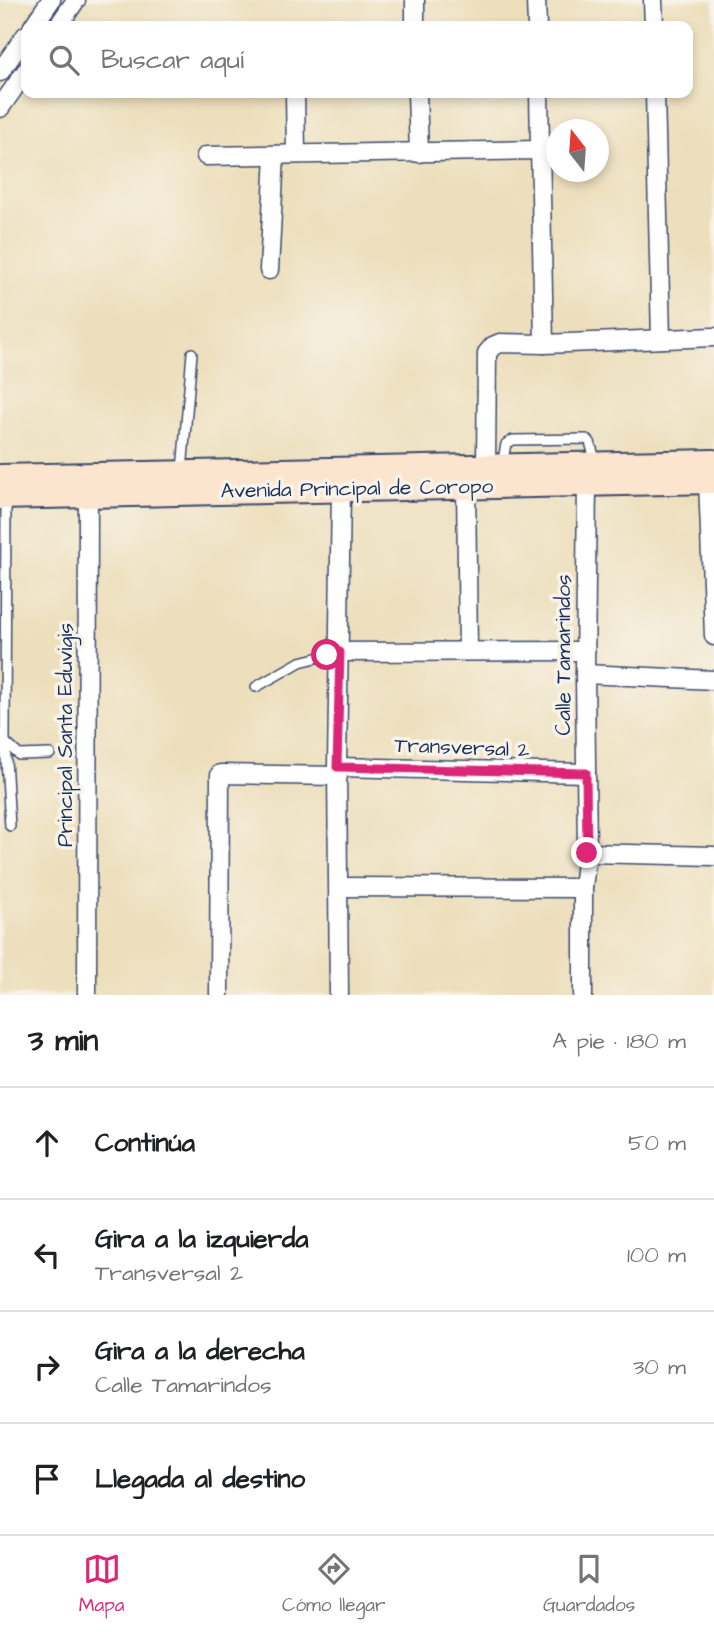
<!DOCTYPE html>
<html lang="es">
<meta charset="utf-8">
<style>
:root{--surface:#fff;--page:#f2f2f2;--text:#202124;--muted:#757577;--line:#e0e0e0;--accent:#db2777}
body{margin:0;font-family:"Architects Daughter",sans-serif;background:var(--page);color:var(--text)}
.compass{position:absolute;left:546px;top:119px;width:63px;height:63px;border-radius:50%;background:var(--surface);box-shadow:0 4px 10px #0003;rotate:343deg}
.stop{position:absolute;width:21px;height:21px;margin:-16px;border:5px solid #db2777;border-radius:50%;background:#fff}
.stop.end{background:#db2777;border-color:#fff;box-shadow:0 2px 7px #0008}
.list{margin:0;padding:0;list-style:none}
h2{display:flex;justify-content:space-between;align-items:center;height:91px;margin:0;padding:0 28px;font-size:30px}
h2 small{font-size:23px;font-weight:400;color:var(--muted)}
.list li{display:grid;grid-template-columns:46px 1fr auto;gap:21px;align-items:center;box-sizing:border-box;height:112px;padding:0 28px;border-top:2px solid var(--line)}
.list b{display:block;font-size:26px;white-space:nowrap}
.list p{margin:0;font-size:23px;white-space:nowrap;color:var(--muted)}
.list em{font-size:23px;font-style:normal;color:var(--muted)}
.icon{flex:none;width:38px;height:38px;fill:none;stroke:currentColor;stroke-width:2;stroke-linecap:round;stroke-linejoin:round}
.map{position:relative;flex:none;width:714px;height:995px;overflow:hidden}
.search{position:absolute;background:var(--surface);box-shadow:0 4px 10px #0003;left:21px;right:21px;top:21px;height:77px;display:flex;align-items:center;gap:18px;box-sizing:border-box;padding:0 24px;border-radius:14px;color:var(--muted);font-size:26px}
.sheet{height:539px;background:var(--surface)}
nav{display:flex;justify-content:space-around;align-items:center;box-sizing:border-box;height:98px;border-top:2px solid var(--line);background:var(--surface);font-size:19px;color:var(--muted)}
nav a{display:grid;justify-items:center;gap:4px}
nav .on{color:var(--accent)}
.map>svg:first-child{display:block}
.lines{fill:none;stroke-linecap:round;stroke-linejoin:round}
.service-casing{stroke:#3a496c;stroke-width:12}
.minor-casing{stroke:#3a496c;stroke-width:21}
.secondary-casing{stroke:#3a496c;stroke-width:28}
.service{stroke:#fff;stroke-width:9}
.minor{stroke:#fff;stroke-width:18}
.secondary{stroke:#fce5cf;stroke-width:24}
.route{stroke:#db2777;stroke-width:9}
.labels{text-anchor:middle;stroke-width:7;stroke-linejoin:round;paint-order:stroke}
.street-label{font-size:21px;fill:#1b2f5e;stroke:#f7f3e8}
</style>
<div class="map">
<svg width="714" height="995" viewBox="0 0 714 995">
<rect width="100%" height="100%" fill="#f7f3e8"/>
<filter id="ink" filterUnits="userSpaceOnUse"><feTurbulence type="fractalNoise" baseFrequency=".0143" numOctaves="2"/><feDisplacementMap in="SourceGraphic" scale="14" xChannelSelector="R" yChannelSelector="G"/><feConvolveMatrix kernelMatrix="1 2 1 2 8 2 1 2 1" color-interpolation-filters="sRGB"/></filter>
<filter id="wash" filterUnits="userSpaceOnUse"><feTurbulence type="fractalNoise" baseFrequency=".00686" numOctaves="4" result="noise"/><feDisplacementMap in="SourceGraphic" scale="28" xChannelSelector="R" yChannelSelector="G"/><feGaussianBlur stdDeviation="1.57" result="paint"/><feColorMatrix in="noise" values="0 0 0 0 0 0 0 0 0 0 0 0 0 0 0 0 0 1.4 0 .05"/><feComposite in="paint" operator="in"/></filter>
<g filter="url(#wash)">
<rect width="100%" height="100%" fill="#eddfbc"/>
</g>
<g filter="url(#ink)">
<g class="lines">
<defs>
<g id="service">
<polyline points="502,465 506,444 513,440 586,439 590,442 596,463"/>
<polyline points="182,471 192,353"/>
<polyline points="6,499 5,742 19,755 50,754"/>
<polyline points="256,687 300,662 340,652"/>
<polyline points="5,742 10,826"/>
</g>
<g id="minor">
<polyline points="415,0 415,26"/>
<polyline points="536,0 537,26"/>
<polyline points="653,0 654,26"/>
<polyline points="33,26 51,0"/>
<polyline points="58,26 76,0"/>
<polyline points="0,72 26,35"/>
<polyline points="295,93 296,154"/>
<polyline points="417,93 419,153"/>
<polyline points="539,93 544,344"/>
<polyline points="655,93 661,339"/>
<polyline points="0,108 26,71"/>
<polyline points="206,156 540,150"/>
<polyline points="269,270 275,155"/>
<polyline points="486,466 487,353 493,346 500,343 544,344 714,337"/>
<polyline points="708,481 714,636"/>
<polyline points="466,485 468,650"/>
<polyline points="340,652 585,651"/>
<polyline points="585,674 714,680"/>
<polyline points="337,767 586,773"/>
<polyline points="587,853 714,856"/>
<polyline points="339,887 583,888"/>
<polyline points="87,995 88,484"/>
<polyline points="219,995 220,774 338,776"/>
<polyline points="339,995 337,767 341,489"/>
<polyline points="583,995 583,888 587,853 585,674 587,483"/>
</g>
<g id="secondary">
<polyline points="0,477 714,462"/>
<polyline points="0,497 714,481"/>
</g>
</defs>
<use href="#service" class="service-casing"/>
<use href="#minor" class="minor-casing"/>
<use href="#secondary" class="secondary-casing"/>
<use href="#service" class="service"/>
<use href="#minor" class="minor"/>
<use href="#secondary" class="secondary"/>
</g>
</g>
<g class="lines" filter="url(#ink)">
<polyline class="route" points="327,655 340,652 337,767 586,773 587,853"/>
</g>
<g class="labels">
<g class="street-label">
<text transform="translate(357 488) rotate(-1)" y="7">Avenida Principal de Coropo</text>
<text transform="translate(563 655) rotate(-90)" y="7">Calle Tamarindos</text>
<text transform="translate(65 735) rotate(-90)" y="7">Principal Santa Eduvigis</text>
<text transform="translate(462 747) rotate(2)" y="7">Transversal 2</text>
</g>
</g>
</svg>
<svg class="compass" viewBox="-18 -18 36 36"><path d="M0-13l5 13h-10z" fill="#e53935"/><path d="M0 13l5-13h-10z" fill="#757577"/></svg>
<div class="stop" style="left:327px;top:655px"></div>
<div class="stop end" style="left:587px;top:853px"></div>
<div class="search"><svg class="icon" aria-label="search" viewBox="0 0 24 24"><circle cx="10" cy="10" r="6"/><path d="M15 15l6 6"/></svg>Buscar aquí</div>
</div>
<section class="sheet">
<h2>3 min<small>A pie · 180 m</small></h2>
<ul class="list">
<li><svg class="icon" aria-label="ahead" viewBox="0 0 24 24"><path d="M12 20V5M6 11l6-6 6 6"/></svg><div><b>Continúa</b></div><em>50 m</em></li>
<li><svg class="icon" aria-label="left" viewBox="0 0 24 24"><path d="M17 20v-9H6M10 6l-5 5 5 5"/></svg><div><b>Gira a la izquierda</b><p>Transversal 2</p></div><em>100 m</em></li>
<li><svg class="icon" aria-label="right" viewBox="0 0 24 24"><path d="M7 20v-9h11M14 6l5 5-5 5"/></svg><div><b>Gira a la derecha</b><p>Calle Tamarindos</p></div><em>30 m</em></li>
<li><svg class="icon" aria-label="arrive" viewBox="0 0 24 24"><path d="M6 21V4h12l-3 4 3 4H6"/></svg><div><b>Llegada al destino</b></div></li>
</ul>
</section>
<nav>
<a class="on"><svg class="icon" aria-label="map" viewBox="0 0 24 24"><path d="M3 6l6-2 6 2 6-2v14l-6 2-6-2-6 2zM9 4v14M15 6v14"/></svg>Mapa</a>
<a><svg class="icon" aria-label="directions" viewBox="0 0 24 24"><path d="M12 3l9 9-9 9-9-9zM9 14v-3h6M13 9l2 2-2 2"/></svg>Cómo llegar</a>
<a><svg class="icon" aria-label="saved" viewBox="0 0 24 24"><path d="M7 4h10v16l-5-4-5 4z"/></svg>Guardados</a>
</nav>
